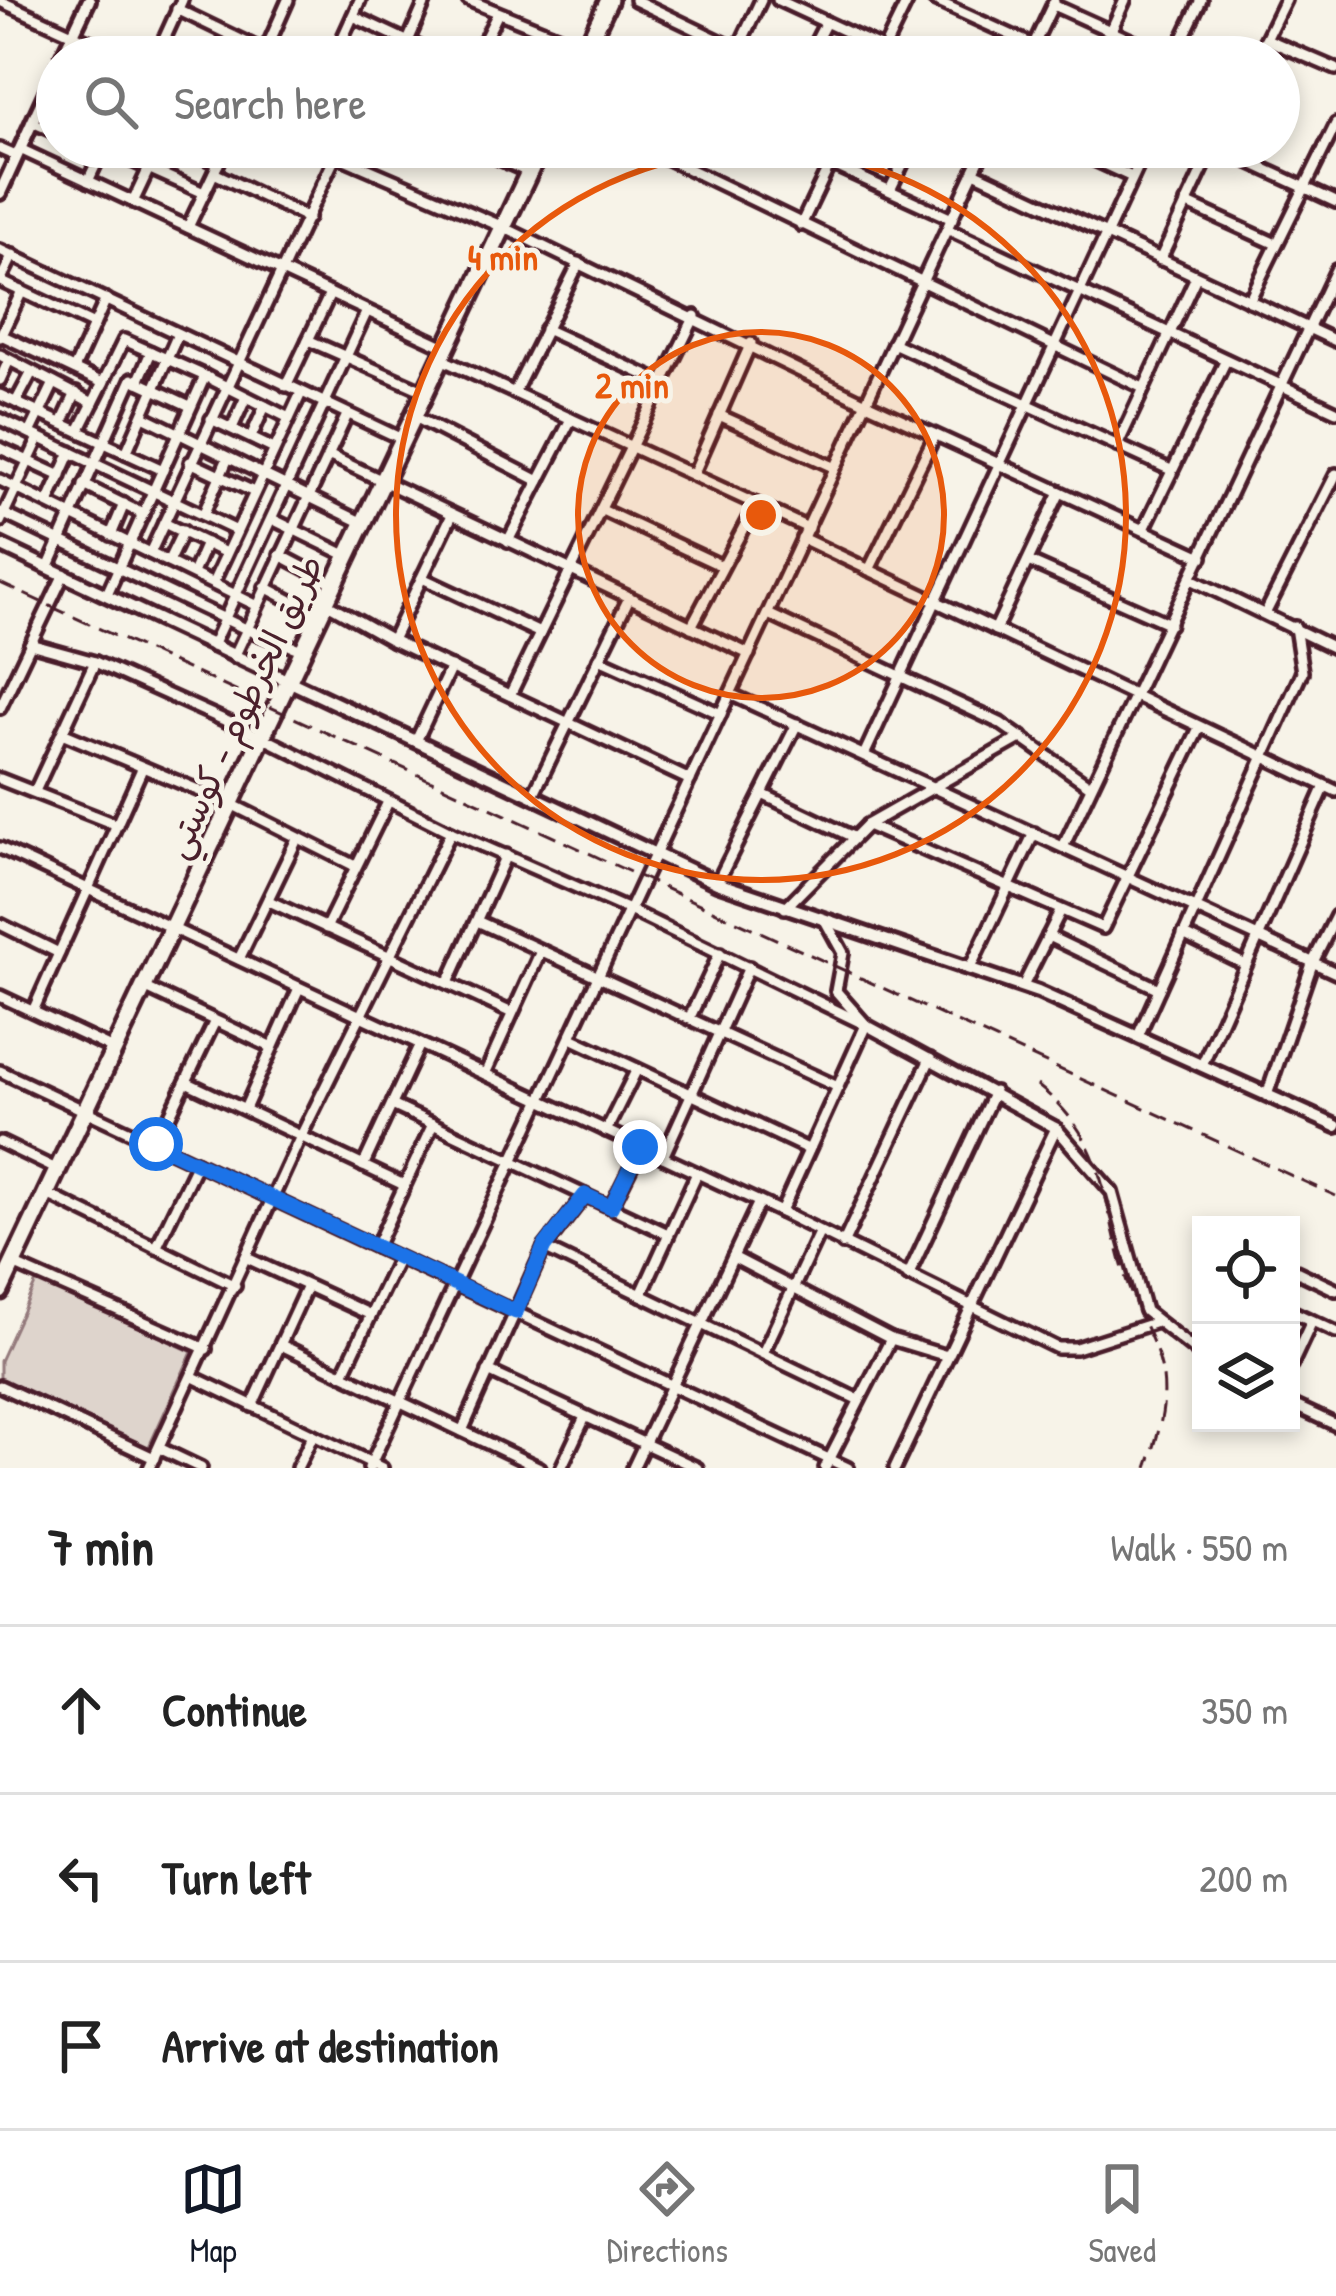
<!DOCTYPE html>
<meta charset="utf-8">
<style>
:root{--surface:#fff;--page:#f6f6f6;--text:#222;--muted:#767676;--line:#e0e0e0;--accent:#111827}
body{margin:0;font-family:"Patrick Hand","Playpen Sans Arabic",sans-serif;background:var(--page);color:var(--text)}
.controls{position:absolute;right:36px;bottom:36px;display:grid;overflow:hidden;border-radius:0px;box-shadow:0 6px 18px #0003}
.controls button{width:108px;height:108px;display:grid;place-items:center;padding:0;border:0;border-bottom:3px solid var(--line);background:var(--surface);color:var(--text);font:60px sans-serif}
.stop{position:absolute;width:36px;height:36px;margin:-27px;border:9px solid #1a73e8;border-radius:50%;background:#fff}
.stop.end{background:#1a73e8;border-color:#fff;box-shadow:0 3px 12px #0008}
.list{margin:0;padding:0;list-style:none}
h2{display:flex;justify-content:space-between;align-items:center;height:156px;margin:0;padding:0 48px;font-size:51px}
h2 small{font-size:39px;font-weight:400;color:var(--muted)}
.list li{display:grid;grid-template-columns:78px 1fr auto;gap:36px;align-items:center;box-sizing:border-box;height:168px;padding:0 48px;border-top:3px solid var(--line)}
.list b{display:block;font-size:45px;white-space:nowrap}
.list em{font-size:39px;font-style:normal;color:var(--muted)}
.icon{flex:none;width:66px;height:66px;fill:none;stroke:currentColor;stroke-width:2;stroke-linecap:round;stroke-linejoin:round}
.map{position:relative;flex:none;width:1336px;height:1468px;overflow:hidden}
.search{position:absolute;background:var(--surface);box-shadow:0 6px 18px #0003;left:36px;right:36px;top:36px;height:132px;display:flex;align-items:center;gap:30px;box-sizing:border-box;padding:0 42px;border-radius:66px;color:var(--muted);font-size:45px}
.sheet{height:660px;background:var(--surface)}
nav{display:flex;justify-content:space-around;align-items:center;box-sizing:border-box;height:168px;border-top:3px solid var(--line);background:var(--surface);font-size:33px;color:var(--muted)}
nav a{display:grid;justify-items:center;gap:6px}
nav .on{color:var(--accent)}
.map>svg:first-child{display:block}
.green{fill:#ded4cc;stroke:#947a7c;stroke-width:3}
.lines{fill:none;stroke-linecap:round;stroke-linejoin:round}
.minor-casing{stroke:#4a1f2b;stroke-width:18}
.tertiary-casing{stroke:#4a1f2b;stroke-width:20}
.trunk-casing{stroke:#4a1f2b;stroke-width:24}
.minor{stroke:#f7f3e8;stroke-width:9}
.tertiary{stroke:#f7f3e8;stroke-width:10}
.trunk{stroke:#f7f3e8;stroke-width:15}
.rail{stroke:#4a1f2b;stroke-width:3;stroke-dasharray:18 9;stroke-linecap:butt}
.route{stroke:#1a73e8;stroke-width:15}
.ring{fill:none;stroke:#e8590c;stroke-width:6}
.labels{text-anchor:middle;stroke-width:10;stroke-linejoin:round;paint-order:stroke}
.street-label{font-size:36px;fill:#4a1f2b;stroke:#f7f3e8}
.centre{fill:#e8590c;stroke:#f7f3e8;stroke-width:6}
.ring-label{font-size:36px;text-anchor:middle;font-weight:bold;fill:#e8590c;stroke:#f7f3e8;stroke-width:10;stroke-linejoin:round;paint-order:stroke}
</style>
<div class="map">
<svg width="1336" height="1468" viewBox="0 0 1336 1468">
<rect width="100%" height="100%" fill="#f7f3e8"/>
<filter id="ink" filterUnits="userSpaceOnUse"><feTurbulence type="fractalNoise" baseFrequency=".00833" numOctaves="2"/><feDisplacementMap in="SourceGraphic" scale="24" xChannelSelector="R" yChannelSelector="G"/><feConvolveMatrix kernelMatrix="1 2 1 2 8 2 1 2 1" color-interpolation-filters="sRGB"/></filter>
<g filter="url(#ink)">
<polygon class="green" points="37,1280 192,1352 146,1453 0,1385 0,1361"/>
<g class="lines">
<defs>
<g id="minor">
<polyline points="468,0 608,57"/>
<polyline points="635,0 737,49"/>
<polyline points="778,0 901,57"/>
<polyline points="934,0 1033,45"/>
<polyline points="0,1 123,57"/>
<polyline points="1053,5 1168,57"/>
<polyline points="177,9 276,57"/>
<polyline points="353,16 441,57"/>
<polyline points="1266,39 1336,69"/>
<polyline points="884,49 908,0"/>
<polyline points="265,52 288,0"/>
<polyline points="156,57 182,0"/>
<polyline points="334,57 360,0"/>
<polyline points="401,57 426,0"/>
<polyline points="476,57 498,13"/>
<polyline points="734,57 761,0"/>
<polyline points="808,57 826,22"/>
<polyline points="1028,57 1054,2"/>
<polyline points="1099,57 1125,0"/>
<polyline points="1174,57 1201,0"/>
<polyline points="1257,57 1285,0"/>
<polyline points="32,122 57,133"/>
<polyline points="182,147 218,164"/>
<polyline points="317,147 503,227 864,402 1202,557"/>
<polyline points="473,147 528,172"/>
<polyline points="643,147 1143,388"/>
<polyline points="794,147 952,219"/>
<polyline points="1066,147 1132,177"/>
<polyline points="1217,147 1336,202"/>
<polyline points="103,148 204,193"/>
<polyline points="0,149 16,156"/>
<polyline points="20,149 445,347"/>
<polyline points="357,164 364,147"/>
<polyline points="684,167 692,147"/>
<polyline points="974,172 1336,341"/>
<polyline points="214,173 308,218"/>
<polyline points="88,181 104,147"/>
<polyline points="890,190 911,147"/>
<polyline points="133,202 159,147"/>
<polyline points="1186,203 1276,244"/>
<polyline points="801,225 830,164"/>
<polyline points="188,227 226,147"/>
<polyline points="947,229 1336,411"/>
<polyline points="0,250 402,439"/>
<polyline points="13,255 0,281 94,325"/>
<polyline points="1160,260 1213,147"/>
<polyline points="1249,301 1336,124"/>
<polyline points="545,329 663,383"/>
<polyline points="178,334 167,359 205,376"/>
<polyline points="1,335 103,383 93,403"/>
<polyline points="0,337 22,291"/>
<polyline points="308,340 426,392"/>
<polyline points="893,343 1171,470"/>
<polyline points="0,355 93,403 79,431"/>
<polyline points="441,359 808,528"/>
<polyline points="74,369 106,299"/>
<polyline points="0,380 9,360"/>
<polyline points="138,382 151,352"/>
<polyline points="103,383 124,340 167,359 126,453"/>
<polyline points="286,386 330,294"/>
<polyline points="514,393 579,263"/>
<polyline points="0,395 163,470"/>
<polyline points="16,402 32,372"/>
<polyline points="719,415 834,467"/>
<polyline points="143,416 361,522"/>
<polyline points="415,417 539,481"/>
<polyline points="0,419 235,530"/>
<polyline points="211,419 274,449"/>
<polyline points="62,423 76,393"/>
<polyline points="232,428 246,397"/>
<polyline points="30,433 54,383"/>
<polyline points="251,437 265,406"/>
<polyline points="1117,446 1196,277"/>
<polyline points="0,448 61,476"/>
<polyline points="328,455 749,654"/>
<polyline points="190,462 254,492"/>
<polyline points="693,475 751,343"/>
<polyline points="0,480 256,605"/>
<polyline points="84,485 143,514"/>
<polyline points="48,503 71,452"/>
<polyline points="602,510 722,566"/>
<polyline points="0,512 246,629 302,650"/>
<polyline points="203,515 228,458"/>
<polyline points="272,519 346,555"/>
<polyline points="0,522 39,438"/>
<polyline points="164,523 226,553"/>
<polyline points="1144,529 1226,360"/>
<polyline points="111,535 124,504"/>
<polyline points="802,538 1336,791"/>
<polyline points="508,541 571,419"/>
<polyline points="150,553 336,155"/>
<polyline points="280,555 333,583"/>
<polyline points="1028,561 1170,624"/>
<polyline points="168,562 183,531"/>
<polyline points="48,568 132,379 190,406"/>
<polyline points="869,570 935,435"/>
<polyline points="193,573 206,543"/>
<polyline points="422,578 540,633"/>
<polyline points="1191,579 1336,649"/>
<polyline points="213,583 301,393"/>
<polyline points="265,587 318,615"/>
<polyline points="107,594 205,376 289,418"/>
<polyline points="324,602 392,640 690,780"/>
<polyline points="1266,612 1336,474"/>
<polyline points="768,614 1000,723 1090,786"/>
<polyline points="691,627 756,504"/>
<polyline points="995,630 1060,492"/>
<polyline points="392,640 452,515"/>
<polyline points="30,644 95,662 264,738 451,832 629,910 866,1025 1056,1128 895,1468"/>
<polyline points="212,646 367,311"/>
<polyline points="234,657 347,415"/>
<polyline points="599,659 721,714"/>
<polyline points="730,694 1336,973"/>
<polyline points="510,695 695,316"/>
<polyline points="0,708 64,574"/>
<polyline points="62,733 231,804 355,866"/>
<polyline points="416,741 451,667"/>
<polyline points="864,755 1147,147"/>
<polyline points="0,779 117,825"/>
<polyline points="35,791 95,662"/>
<polyline points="762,794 853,837"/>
<polyline points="533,795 629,598"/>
<polyline points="867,825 1103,928 1199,728"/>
<polyline points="1063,847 1336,270"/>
<polyline points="0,848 781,1212 1057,1348 1076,1348 1154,1323"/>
<polyline points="717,883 797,724"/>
<polyline points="269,901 512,1013"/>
<polyline points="785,908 867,825 1022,737"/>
<polyline points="477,921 838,1087"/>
<polyline points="826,922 843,953 836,991 866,1025"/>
<polyline points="0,924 59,953"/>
<polyline points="326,928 388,802"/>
<polyline points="1183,934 1244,964"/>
<polyline points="1048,936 1159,989"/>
<polyline points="239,959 296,841"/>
<polyline points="970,968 1034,833"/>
<polyline points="448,983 506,855"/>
<polyline points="1023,986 1060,912"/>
<polyline points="144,987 271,1047"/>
<polyline points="0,996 113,1049"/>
<polyline points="33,1011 141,771"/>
<polyline points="690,1017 720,953"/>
<polyline points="1138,1036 1302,672 1295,627"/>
<polyline points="571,1038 808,1149"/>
<polyline points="1202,1065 1325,786"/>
<polyline points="0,1071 848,1468"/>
<polyline points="485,1074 541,951"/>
<polyline points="186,1082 404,1185"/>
<polyline points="1267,1095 1312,964 1336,916"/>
<polyline points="392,1105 668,1234"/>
<polyline points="245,1109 299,988"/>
<polyline points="1056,1128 1112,1192 1145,1311 1201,1355"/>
<polyline points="606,1131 637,1069"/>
<polyline points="0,1142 56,1169"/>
<polyline points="156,1144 214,1023"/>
<polyline points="663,1157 749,967"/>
<polyline points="363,1166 420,1044"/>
<polyline points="45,1193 235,1286"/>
<polyline points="611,1207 641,1147"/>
<polyline points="781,1212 866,1025"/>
<polyline points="843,1244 930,1059"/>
<polyline points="376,1247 433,1124"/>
<polyline points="156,1248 197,1163"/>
<polyline points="544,1248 857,1399"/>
<polyline points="733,1257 891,1339 947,1356"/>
<polyline points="247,1258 371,1315"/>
<polyline points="13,1264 206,1349"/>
<polyline points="908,1276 994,1092"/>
<polyline points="1291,1279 1296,1271 1336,1290"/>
<polyline points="641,1295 697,1173"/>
<polyline points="1291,1311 1336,1332"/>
<polyline points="281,1345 540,1468"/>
<polyline points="763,1353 819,1233"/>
<polyline points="1291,1366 1312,1321"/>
<polyline points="488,1371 697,1468"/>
<polyline points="343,1374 398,1258"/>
<polyline points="193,1377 382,1468"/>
<polyline points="0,1386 154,1458"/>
<polyline points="1291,1404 1336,1425"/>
<polyline points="252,1406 307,1286"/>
<polyline points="462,1431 544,1248 585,1195"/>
<polyline points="159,1448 201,1468"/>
<polyline points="149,1468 301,1136 451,832"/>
<polyline points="297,1468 313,1435"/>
<polyline points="369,1468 985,147"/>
<polyline points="561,1468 585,1417"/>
<polyline points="633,1468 759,1202"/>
<polyline points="825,1468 891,1339"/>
</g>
<g id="tertiary">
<polyline points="62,57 89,0"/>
<polyline points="0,193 57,68"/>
<polyline points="0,545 717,883 1038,992 1336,1126"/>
</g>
<g id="trunk">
<polyline points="582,57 609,0"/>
<polyline points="0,1291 541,147"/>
</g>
</defs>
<use href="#minor" class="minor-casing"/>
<use href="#tertiary" class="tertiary-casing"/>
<use href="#trunk" class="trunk-casing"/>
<use href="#minor" class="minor"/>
<use href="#tertiary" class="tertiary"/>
<use href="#trunk" class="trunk"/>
<g class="rail">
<polyline points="0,583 1336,1196"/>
<path d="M 1037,1085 C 1110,1143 1101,1202 1127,1282 C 1137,1314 1158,1343 1163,1377 C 1167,1409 1157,1439 1147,1468"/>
</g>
</g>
</g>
<g class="lines" filter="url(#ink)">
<polyline class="route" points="156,1144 516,1312 544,1247 585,1195 611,1207 640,1147"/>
</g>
<circle cx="761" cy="515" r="183" fill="#e8590c" fill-opacity=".12"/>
<g class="ring">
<circle cx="761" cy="515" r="183"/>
<circle cx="761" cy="515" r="365"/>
</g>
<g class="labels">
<g class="street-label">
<text transform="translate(243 706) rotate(-65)" y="13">طريق الخرطوم - كوستي</text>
</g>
</g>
<circle cx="761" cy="515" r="18" class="centre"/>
<g class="ring-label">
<text x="503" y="270">4 min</text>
<text x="632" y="398">2 min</text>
</g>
</svg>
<div class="controls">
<button><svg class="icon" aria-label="locate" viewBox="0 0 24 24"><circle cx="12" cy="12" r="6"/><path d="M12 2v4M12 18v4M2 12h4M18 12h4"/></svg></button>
<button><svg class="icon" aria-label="layers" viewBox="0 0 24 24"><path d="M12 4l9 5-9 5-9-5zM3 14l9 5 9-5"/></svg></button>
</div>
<div class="stop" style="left:156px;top:1144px"></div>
<div class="stop end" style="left:640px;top:1147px"></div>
<div class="search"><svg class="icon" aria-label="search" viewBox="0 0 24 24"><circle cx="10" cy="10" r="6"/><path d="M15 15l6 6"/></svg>Search here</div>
</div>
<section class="sheet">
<h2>7 min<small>Walk · 550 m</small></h2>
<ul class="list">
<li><svg class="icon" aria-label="ahead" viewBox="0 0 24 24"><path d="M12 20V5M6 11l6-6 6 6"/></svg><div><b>Continue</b></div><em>350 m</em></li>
<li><svg class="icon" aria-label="left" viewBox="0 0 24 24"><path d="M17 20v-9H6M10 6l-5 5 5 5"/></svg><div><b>Turn left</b></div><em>200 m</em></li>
<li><svg class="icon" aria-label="arrive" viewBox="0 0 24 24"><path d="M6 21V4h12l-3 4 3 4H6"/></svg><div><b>Arrive at destination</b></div></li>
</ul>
</section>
<nav>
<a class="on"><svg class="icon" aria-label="map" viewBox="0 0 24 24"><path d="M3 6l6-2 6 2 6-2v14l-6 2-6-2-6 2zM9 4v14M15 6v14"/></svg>Map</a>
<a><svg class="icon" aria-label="directions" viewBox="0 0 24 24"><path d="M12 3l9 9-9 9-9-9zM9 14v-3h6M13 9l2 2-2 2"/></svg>Directions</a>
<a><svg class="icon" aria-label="saved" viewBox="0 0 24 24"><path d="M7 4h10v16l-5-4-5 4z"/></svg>Saved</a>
</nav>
